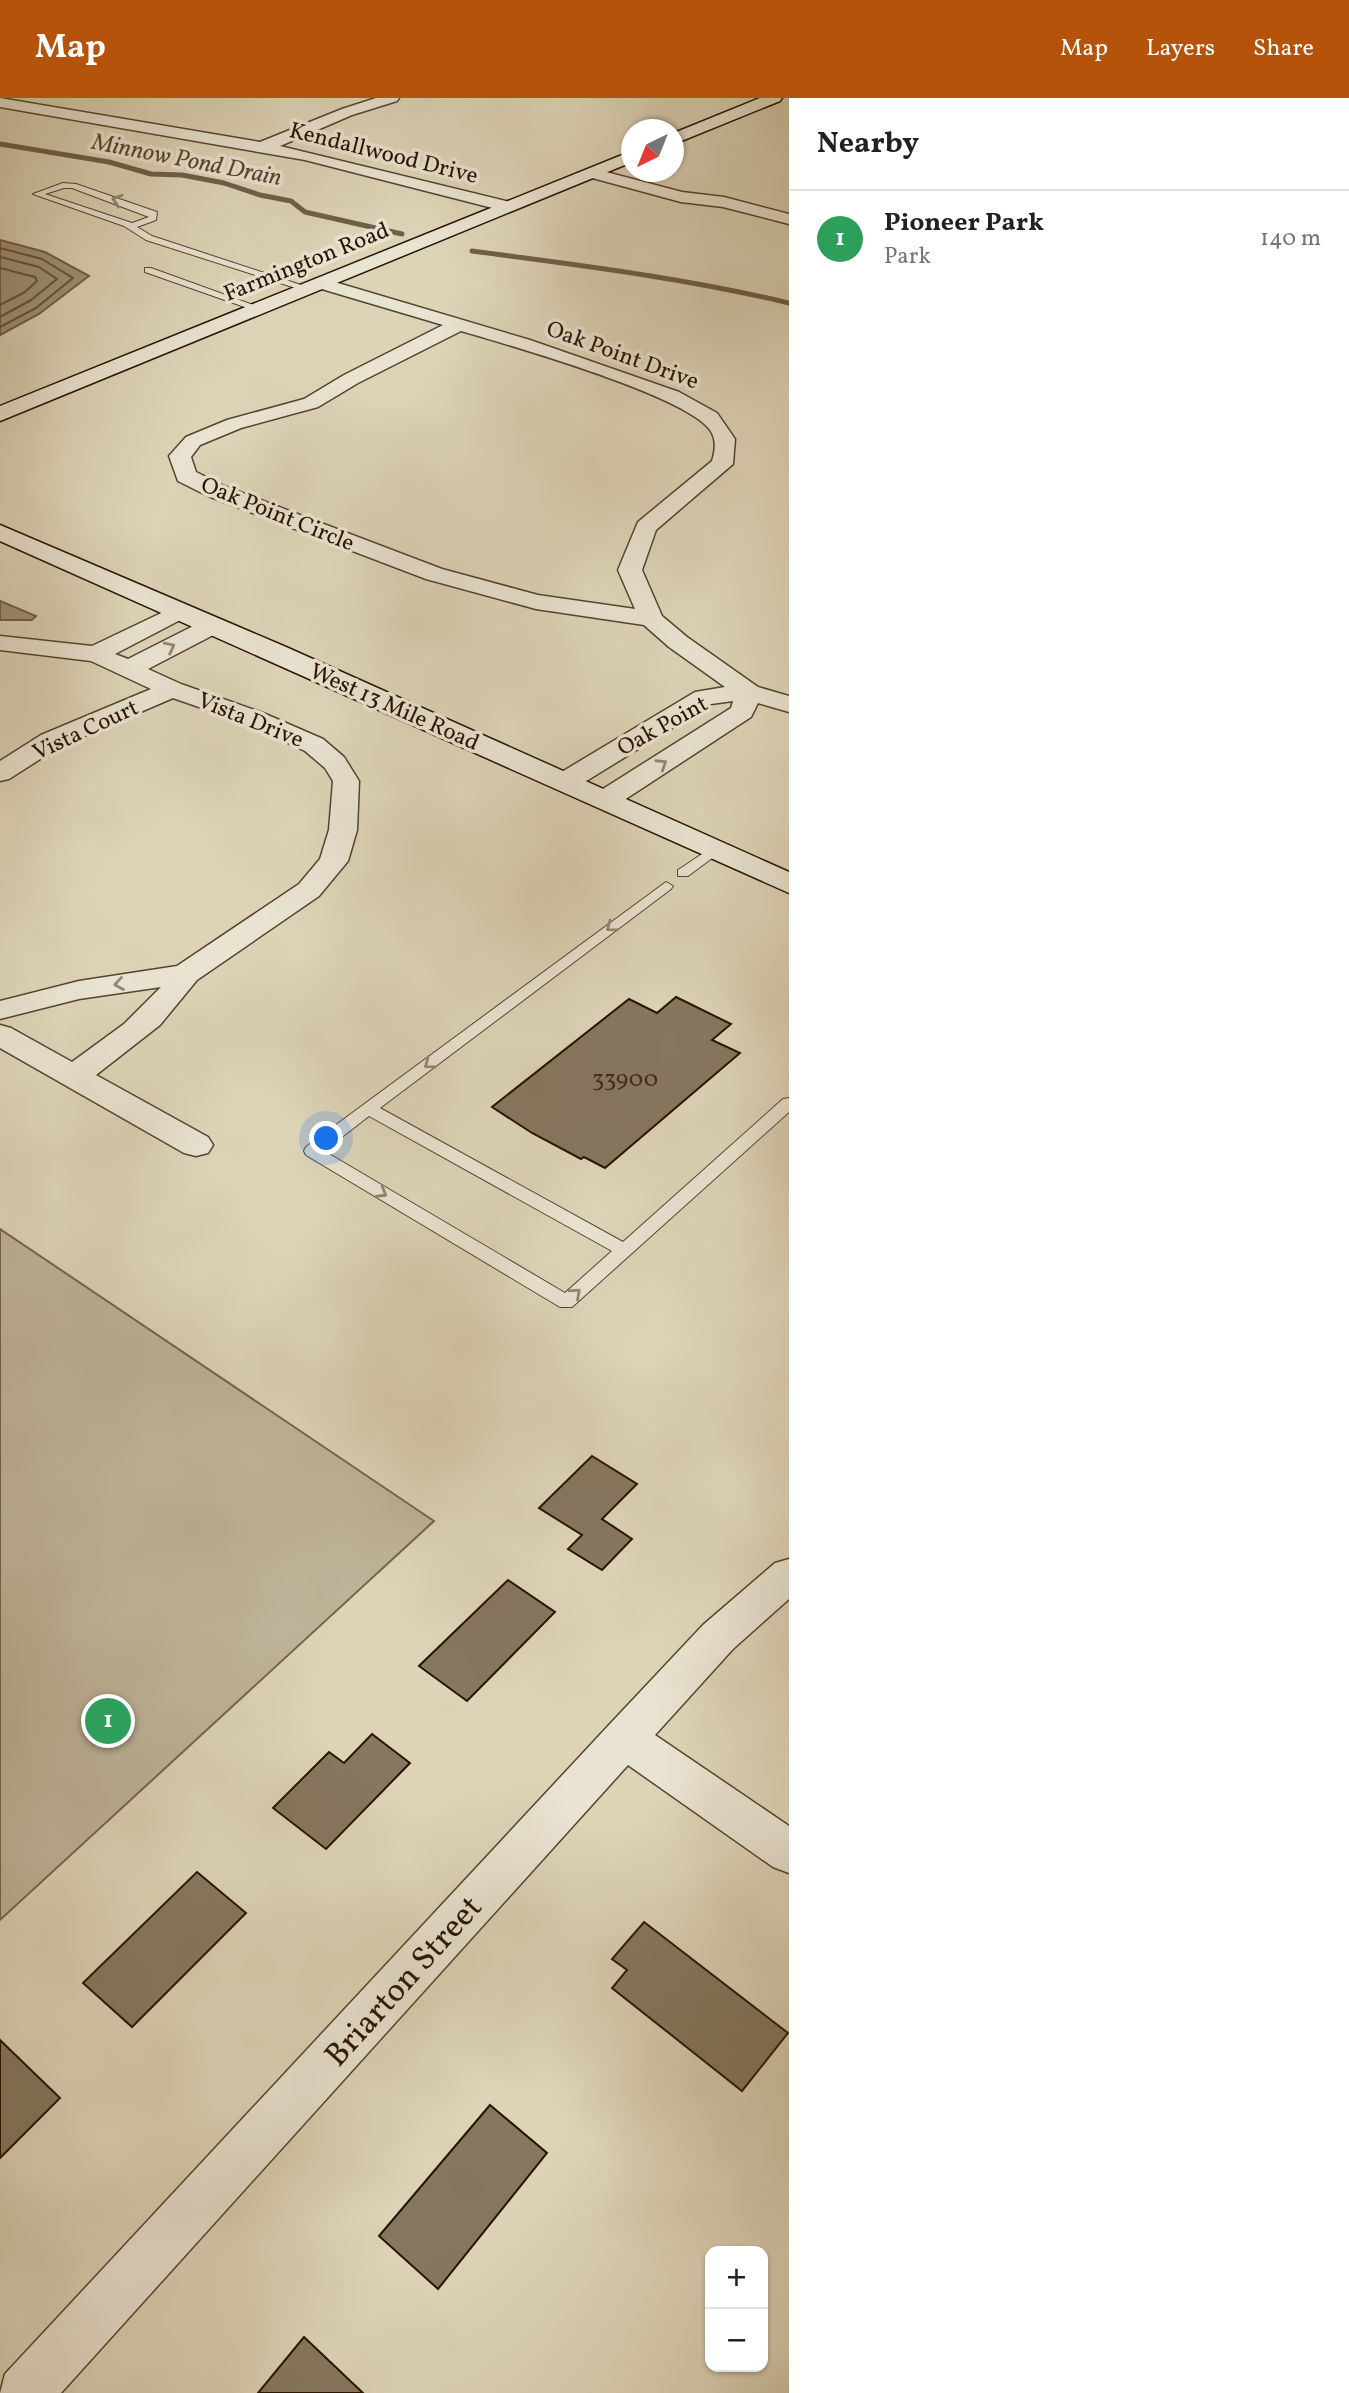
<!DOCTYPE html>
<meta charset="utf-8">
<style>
:root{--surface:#fff;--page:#f2f2f2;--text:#202124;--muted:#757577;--line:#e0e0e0;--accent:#b45309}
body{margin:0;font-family:Vollkorn,serif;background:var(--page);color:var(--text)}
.controls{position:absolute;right:21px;bottom:21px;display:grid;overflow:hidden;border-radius:14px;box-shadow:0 2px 5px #0004}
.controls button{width:63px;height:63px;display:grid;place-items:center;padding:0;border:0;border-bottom:2px solid var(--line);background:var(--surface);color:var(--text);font:35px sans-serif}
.compass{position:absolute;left:621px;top:21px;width:63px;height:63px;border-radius:50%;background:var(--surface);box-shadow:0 2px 5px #0004;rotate:223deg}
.you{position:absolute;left:327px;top:1041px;width:24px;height:24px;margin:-18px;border:5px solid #fff;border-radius:50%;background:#1a73e8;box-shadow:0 0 0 10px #1a73e833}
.badge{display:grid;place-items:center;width:46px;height:46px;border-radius:50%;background:var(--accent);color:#fff;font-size:23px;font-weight:700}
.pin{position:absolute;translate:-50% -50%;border:4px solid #fff;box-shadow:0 2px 7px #0006}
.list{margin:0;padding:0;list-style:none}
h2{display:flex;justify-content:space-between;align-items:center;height:91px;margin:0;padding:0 28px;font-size:30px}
h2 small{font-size:23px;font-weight:400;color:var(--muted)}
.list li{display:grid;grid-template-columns:46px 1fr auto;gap:21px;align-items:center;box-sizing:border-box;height:98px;padding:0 28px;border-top:2px solid var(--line)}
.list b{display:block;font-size:26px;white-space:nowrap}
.list p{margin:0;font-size:23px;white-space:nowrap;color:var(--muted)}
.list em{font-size:23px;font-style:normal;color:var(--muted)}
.map{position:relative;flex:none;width:789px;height:2295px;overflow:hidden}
header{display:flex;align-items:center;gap:42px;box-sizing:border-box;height:98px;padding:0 35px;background:var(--accent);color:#fff}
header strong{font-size:33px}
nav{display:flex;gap:38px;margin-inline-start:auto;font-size:24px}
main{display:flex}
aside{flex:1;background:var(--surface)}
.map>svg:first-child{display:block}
.green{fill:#beb399;stroke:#73634c;stroke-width:2}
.water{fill:#9f9279;stroke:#6f5f49;stroke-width:2}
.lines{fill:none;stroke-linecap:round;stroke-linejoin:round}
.shore{stroke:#64523c;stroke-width:2}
.stream{stroke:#6f5f49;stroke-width:5}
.building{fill:#867760;stroke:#281300;stroke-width:2}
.lane-casing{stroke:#55432e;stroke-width:2}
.street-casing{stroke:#55432e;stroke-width:3}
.secondary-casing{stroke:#281300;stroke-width:3}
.lane{fill:#e9e3d1;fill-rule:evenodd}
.street{fill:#e9e3d1;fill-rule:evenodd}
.secondary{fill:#e9e3d1;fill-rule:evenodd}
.oneway{stroke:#928573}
.labels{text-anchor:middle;stroke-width:7;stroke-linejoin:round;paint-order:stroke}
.far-street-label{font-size:23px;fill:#281300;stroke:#e9e3d1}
.far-water-label{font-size:24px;font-style:italic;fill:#584630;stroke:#e9e3d1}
.number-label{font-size:24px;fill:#402c18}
.near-street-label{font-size:33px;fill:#281300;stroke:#e9e3d1}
</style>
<header>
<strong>Map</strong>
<nav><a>Map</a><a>Layers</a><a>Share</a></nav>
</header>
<main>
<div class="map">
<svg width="789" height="2295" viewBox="0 0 789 2295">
<rect width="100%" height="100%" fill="#ddd4b8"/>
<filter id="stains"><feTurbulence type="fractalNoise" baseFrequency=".00286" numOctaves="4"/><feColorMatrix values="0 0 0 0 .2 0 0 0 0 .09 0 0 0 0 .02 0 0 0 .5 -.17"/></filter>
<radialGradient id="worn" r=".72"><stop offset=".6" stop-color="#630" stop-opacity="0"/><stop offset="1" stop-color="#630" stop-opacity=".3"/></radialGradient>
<polygon class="green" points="0,1131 434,1423 0,1822"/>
<g class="water">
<polygon points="0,142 45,154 89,178 39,216 0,237"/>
<polygon points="0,503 36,518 32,522 0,522"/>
</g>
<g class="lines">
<g class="shore">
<polyline points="0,150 42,161 73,180 36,210 0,229"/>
<polyline points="0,159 39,169 57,181 31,202 0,219"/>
<polyline points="0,170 35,179 37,183 25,194 0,207"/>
</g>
<g class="stream">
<polyline points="0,46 109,64 151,76 182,77 224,85 260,97 291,103 305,114 402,136"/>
<path d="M 472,153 C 578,167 685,180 789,205"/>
</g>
</g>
<g class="building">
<polygon points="676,899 731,926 712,942 740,955 605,1070 584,1059 581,1061 532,1035 492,1009 629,901 657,915"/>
<polygon points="592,1358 637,1386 602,1421 632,1441 602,1472 568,1451 582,1437 539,1410"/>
<polygon points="508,1482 555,1514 467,1603 419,1568"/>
<polygon points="372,1636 410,1665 326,1751 273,1710 329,1654 344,1665"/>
<polygon points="197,1774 246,1815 132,1929 83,1885"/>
<polygon points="644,1824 788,1935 742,1993 612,1890 627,1872 612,1861"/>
<polygon points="0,1942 60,2000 0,2060"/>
<polygon points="490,2007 547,2055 438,2191 379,2138"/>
<polygon points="304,2239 363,2295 258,2295"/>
</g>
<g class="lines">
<defs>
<g id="lane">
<path d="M 63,85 L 76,86 L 157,114 L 156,122 L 137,129 L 152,138 L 313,191 L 305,193 L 146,142 L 124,128 L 33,96 ZM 64,90 L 72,90 L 149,119 L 132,125 L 45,96 Z"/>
<polygon points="145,170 151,170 264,211 256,213 145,174"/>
<polygon points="714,748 719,749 719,755 688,778 678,778 678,772"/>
<path d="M 666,784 L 673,788 L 671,791 L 380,1010 L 623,1144 L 783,1001 L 789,1000 L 789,1014 L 572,1209 L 560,1209 L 306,1057 L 304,1053 L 306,1049 ZM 369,1018 L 612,1153 L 565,1195 L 324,1053 Z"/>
</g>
<g id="street">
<polygon points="0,0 260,44 342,11 376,0 399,0 397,3 352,17 280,48 514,105 516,109 508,114 305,62 0,9"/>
<polygon points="591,70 682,94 724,99 789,116 789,126 723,109 681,104 585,78 583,75"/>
<path d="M 321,180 L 530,242 L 679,294 L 717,315 L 735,341 L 733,366 L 656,432 L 642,472 L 662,518 L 687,539 L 758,589 L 789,598 L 789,614 L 758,605 L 751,619 L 615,708 L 605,710 L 595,708 L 591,702 L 595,696 L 731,610 L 733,603 L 711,606 L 575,690 L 565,692 L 555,690 L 552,684 L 555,678 L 695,594 L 725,589 L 669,549 L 644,527 L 536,511 L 426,481 L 208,398 L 178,383 L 169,358 L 186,339 L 227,322 L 304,301 L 344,277 L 443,227 L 315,189 L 312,185 L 315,181 ZM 461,233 C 509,247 685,297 710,332 C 717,342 715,353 712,363 L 638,424 L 618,472 L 635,511 L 538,497 L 442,471 L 224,388 L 196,374 L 191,359 L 200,347 L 241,330 L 318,309 L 358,285 Z"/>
<polygon points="178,507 186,509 190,514 186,519 115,556 128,561 203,523 212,521 221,523 224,528 221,533 148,571 181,586 263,615 323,641 344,659 359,683 357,732 348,763 319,798 197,882 160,927 96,977 208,1039 213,1047 208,1055 196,1058 184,1055 0,950 0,927 11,930 72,964 124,926 161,889 79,901 0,921 0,903 79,883 177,868 299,786 320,761 329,732 333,683 325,670 305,653 245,625 173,600 59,649 9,681 0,683 0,663 41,637 151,591 91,563 0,552 0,538 92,548"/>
<polygon points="789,1461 789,1501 733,1551 655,1637 789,1728 789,1775 773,1769 628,1667 61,2295 0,2295 5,2276 609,1627 703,1527 775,1465"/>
</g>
<g id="secondary">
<polygon points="760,0 782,0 780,3 674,46 674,35"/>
<polygon points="632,53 632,64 0,323 0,308"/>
<polygon points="0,427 286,549 789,774 789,795 0,443"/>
</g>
</defs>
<use href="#lane" class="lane-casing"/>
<use href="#street" class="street-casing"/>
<use href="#secondary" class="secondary-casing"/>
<use href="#lane" class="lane"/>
<use href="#street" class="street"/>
<use href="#secondary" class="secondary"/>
</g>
<defs><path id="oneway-chevron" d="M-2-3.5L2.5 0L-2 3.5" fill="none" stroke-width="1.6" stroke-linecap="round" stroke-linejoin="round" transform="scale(1.75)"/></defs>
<g class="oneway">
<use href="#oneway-chevron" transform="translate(117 102) rotate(-162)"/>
<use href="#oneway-chevron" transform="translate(170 549) rotate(-27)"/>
<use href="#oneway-chevron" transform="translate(662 666) rotate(-33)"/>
<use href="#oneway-chevron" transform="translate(611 829) rotate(143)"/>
<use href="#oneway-chevron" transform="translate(119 886) rotate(171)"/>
<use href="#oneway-chevron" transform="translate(429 966) rotate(143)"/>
<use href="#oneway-chevron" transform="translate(382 1095) rotate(31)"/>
<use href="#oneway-chevron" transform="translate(576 1195) rotate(-42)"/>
</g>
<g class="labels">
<g class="far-street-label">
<text transform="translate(384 54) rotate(14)" y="8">Kendallwood Drive</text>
<text transform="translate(306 163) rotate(-22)" y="8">Farmington Road</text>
<text transform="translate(623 256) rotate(20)" y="8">Oak Point Drive</text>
<text transform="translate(278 415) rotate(22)" y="8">Oak Point Circle</text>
<text transform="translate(395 608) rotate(24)" y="8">West 13 Mile Road</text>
<text transform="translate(251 621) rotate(22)" y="8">Vista Drive</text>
<text transform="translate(662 627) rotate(-29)" y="8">Oak Point</text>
<text transform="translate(85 631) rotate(-25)" y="8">Vista Court</text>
</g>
<g class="far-water-label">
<text transform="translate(187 61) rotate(11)" y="8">Minnow Pond Drain</text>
</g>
<g class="number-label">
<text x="625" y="988">33900</text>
</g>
<g class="near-street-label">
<text transform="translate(402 1882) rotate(-48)" y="12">Briarton Street</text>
</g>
</g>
<rect width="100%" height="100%" filter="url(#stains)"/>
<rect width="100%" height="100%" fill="url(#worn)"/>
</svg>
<div class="controls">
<button>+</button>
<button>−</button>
</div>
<svg class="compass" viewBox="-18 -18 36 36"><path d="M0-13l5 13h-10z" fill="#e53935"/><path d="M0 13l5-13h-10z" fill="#757577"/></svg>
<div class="you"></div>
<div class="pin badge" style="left:108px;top:1623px;background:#2e9e5b">1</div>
</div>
<aside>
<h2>Nearby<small></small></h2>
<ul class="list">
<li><span class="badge" style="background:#2e9e5b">1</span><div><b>Pioneer Park</b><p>Park</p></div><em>140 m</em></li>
</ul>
</aside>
</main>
